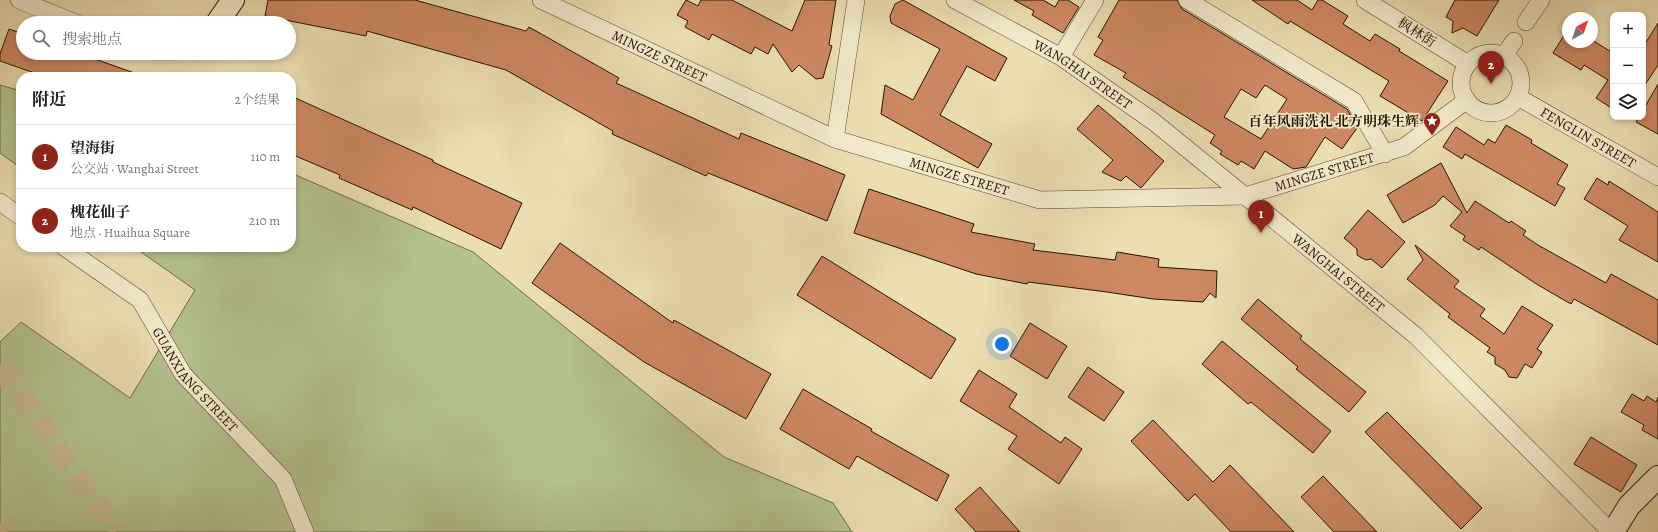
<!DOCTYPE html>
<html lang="zh">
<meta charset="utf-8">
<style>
:root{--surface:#fff;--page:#f6f6f6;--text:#202124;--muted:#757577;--line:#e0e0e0;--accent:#8f2418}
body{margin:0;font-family:Alegreya,"Noto Serif SC",serif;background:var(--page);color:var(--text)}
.controls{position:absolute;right:12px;top:12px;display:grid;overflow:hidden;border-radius:8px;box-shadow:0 2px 6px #0003}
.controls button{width:36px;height:36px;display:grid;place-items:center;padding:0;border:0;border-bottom:1px solid var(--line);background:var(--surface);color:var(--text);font:20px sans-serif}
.compass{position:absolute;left:1562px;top:12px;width:36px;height:36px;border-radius:50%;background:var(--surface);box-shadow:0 2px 6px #0003;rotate:40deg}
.you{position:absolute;left:1002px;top:344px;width:14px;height:14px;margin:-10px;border:3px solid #fff;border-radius:50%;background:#1a73e8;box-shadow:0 0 0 6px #1a73e833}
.badge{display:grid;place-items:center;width:26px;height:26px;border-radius:50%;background:var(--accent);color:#fff;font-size:13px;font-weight:700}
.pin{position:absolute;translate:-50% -33px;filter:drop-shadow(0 1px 2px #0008)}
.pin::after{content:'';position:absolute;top:21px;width:14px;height:12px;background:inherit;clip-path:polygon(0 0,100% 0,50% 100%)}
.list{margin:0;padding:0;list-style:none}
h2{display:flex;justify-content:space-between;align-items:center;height:52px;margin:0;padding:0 16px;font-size:17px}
h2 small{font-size:13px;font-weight:400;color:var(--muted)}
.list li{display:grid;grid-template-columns:26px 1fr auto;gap:12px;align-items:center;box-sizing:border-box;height:64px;padding:0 16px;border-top:1px solid var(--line)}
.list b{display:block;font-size:15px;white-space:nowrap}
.list p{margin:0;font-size:13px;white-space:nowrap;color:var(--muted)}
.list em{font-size:13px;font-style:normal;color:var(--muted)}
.icon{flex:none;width:22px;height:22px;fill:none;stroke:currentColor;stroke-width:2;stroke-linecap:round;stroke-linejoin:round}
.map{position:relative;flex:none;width:1658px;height:532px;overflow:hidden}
.search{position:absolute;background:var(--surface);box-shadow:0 2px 6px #0003;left:16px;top:16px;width:280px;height:44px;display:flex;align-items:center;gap:10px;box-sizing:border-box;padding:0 14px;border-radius:22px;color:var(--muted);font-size:15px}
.panel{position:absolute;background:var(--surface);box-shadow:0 2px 6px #0003;left:16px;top:72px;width:280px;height:180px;border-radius:16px}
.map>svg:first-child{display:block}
.green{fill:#b3c28e;stroke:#6e6a48}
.building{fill:#cd8862;stroke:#281303;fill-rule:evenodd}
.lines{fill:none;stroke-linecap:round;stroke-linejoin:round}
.primary-tunnel{stroke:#c4b58e;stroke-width:22;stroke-dasharray:22 11;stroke-linecap:butt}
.street-casing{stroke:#59462e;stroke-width:18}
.secondary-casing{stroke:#281303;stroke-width:24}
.street{stroke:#f2eacc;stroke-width:17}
.secondary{stroke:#f2eacc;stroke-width:22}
.labels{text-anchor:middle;stroke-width:3.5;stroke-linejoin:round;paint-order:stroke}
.street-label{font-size:14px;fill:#281303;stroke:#f2eacc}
.poi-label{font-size:14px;font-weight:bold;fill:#281303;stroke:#f2eacc;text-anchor:end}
</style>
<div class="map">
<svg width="1658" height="532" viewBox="0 0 1658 532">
<rect width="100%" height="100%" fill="#ebdeb1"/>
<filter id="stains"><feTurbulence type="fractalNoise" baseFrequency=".005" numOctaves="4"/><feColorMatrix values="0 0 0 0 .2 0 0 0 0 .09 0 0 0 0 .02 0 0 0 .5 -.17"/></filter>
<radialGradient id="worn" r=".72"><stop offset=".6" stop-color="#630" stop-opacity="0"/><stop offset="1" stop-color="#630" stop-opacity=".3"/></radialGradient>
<g class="green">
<polygon points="0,85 21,91 21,168 0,153"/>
<polygon points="291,173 473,252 724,457 833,503 852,532 0,532 0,342 21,322 130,398 195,290 134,247 291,247"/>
</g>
<g class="building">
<polygon points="268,0 415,0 526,31 529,27 619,78 616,83 739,139 741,133 845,175 827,221 708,173 706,176 612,134 613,131 506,70 367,31 366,36 265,16"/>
<polygon points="686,0 698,6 701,0 732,0 792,31 805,0 836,0 829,45 832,46 823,78 816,79 799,65 792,72 773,44 768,54 755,47 751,54 712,34 709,40 685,27 688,21 677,15"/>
<polygon points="903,0 1007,58 995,81 967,66 940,115 992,144 978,168 881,114 885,85 913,100 940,49 891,23 890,16 895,4"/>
<polygon points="1014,0 1043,0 1055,7 1059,0 1068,0 1079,7 1063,33 1032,15 1034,11"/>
<path d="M 1119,0 L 1177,0 L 1182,9 L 1342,106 L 1347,109 L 1351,116 L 1352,125 L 1357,128 L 1342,149 L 1325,137 L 1306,167 L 1293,169 L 1265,151 L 1254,169 L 1241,161 L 1238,165 L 1220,154 L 1222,151 L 1210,143 L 1215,135 L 1123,77 L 1126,73 L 1094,55 L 1103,40 L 1098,37 ZM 1265,85 L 1287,99 L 1261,139 L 1224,117 L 1241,89 L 1256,98 Z"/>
<polygon points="1252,0 1297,0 1312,10 1318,0 1322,0 1348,16 1343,24 1370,41 1375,34 1400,49 1399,51 1448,81 1422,121 1380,96 1389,81 1290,21 1288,24"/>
<polygon points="1455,0 1499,0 1477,36 1463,28 1452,33 1453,21 1446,17"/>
<polygon points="1658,23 1658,65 1643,88 1643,47"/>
<polygon points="9,29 23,34 23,53 78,53 140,75 139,77 46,77 0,61 0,54"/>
<polygon points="1568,29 1568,42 1592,42 1592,40 1613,53 1613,109 1596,98 1608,80 1584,65 1581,70 1553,53"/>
<polygon points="1658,84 1658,134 1636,122 1639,117 1643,117 1643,110"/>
<polygon points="291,96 433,160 433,162 522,203 501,249 413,207 412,210 339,178 340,175 291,154"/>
<polygon points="1098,105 1164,161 1141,188 1126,176 1121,181 1102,172 1113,160 1077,129"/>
<polygon points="1506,125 1532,140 1531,143 1568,165 1557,184 1565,188 1555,206 1465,154 1462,159 1443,147 1456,127 1484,145 1488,139 1495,143"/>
<polygon points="1441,163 1467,213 1475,201 1509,223 1511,221 1526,231 1523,235 1538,245 1606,283 1611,274 1658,300 1658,345 1574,299 1571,304 1538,285 1481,247 1479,250 1463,240 1465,236 1450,226 1462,212 1443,196 1435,205 1403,223 1387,195"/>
<polygon points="1597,178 1608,185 1609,181 1658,212 1658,262 1619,240 1628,226 1584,199"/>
<polygon points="869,189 974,224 971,232 1035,244 1033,250 1115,260 1117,252 1159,259 1158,267 1217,271 1216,298 1210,293 1203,302 1153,299 1107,292 1028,282 1027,284 976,274 854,233"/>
<polygon points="1368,210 1405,242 1382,268 1371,259 1366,260 1362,258 1357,255 1357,249 1344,238"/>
<polygon points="560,243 673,323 674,320 771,374 746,419 644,362 532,283"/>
<polygon points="1415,245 1459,281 1454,287 1485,309 1480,316 1504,334 1522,306 1553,325 1537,349 1542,352 1532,368 1525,364 1517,378 1509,377 1505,370 1495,364 1495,357 1487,352 1490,348 1448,317 1450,314 1407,279 1423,260"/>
<polygon points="822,256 956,339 931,379 797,295"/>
<polygon points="1258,299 1302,336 1300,339 1366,392 1349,412 1296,369 1298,367 1241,319"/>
<polygon points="1030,323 1067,346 1047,379 1010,356"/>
<polygon points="1222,341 1331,431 1313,453 1251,402 1248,404 1202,364"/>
<polygon points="1088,367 1124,392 1104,421 1068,397"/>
<polygon points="979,370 1017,394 1009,407 1061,443 1065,437 1082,449 1059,484 1008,449 1017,436 960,401"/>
<polygon points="803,389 872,429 871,431 949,475 937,501 857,456 849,469 780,429"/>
<polygon points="1632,394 1644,401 1647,396 1656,402 1658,397 1658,439 1642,430 1644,425 1621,412"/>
<polygon points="1387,412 1482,508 1461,529 1365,432"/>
<polygon points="1153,420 1213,482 1230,465 1294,532 1231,532 1195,494 1188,501 1131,441"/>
<polygon points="1591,437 1637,465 1621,492 1574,464"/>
<polygon points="1323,476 1377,532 1334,532 1301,497"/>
<polygon points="980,487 1020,532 976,532 955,509"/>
</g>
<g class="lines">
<g class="primary-tunnel">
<polyline points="0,366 116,532"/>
<polyline points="0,523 7,532"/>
</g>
<defs>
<g id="street">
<polyline points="19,0 76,23"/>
<path id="s1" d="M 541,0 L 835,139 L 1040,200 L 1245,196 L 1404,147 L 1467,100"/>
<path id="s2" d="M 955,0 L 1061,57 L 1154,122 L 1245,196 L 1416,336 L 1611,532"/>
<polyline points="1187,0 1354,101 1385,154"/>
<polyline points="1365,0 1468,64"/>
<polyline points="1526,22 1541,0"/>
<circle cx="1491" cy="83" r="30"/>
<polyline points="1504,56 1514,41"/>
<polyline points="1061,57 1095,0"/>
<path id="s3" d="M 1518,97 L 1658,177"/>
<polyline points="835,139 856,0"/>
<polyline points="0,202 21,217"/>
<path id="s4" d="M 64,247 L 140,300 L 183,374 L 283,479 L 305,532"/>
</g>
<g id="secondary">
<polyline points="217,23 233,0"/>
<polyline points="1613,532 1629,506 1658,477"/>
</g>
</defs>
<use href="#street" class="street-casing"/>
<use href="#secondary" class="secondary-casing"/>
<use href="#street" class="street"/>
<use href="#secondary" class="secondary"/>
</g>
<defs>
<symbol id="sight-pin" viewBox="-11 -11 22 30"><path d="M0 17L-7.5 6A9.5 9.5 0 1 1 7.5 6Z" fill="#8f2418" stroke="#f2eacc"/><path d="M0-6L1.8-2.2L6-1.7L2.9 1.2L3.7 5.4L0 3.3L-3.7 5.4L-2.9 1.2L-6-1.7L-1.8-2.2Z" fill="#fff"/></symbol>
</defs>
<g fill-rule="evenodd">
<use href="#sight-pin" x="1422" y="111" width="20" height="27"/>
</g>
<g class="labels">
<g class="street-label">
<text transform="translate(1417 32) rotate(32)" y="5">枫林街</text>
<text dy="5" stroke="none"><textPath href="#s1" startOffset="131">MINGZE STREET</textPath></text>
<text dy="5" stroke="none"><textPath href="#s2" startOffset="148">WANGHAI STREET</textPath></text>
<text dy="5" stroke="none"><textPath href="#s3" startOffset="81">FENGLIN STREET</textPath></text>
<text dy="5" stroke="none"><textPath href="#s1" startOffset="827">MINGZE STREET</textPath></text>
<text dy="5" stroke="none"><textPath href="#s1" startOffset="455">MINGZE STREET</textPath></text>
<text dy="5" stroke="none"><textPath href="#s2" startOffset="472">WANGHAI STREET</textPath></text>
<text dy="5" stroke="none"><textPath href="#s4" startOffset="190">GUANXIANG STREET</textPath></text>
</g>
<g class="poi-label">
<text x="1419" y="126">百年风雨洗礼 北方明珠生辉</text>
</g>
</g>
<rect width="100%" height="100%" filter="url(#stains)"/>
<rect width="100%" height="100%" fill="url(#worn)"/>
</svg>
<div class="controls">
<button>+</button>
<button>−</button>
<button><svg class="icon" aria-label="layers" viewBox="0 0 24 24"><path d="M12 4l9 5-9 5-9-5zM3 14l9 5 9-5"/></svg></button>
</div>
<svg class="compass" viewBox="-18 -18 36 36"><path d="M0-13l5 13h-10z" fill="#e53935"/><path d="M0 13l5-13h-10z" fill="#757577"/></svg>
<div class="you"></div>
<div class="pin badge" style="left:1261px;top:233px">1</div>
<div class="pin badge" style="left:1491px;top:84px">2</div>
<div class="search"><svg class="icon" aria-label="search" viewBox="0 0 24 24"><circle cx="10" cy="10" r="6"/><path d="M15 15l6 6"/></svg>搜索地点</div>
<section class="panel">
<h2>附近<small>2个结果</small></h2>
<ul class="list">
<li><span class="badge">1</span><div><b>望海街</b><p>公交站 · Wanghai Street</p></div><em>110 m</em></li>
<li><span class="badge">2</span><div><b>槐花仙子</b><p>地点 · Huaihua Square</p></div><em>210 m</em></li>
</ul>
</section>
</div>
